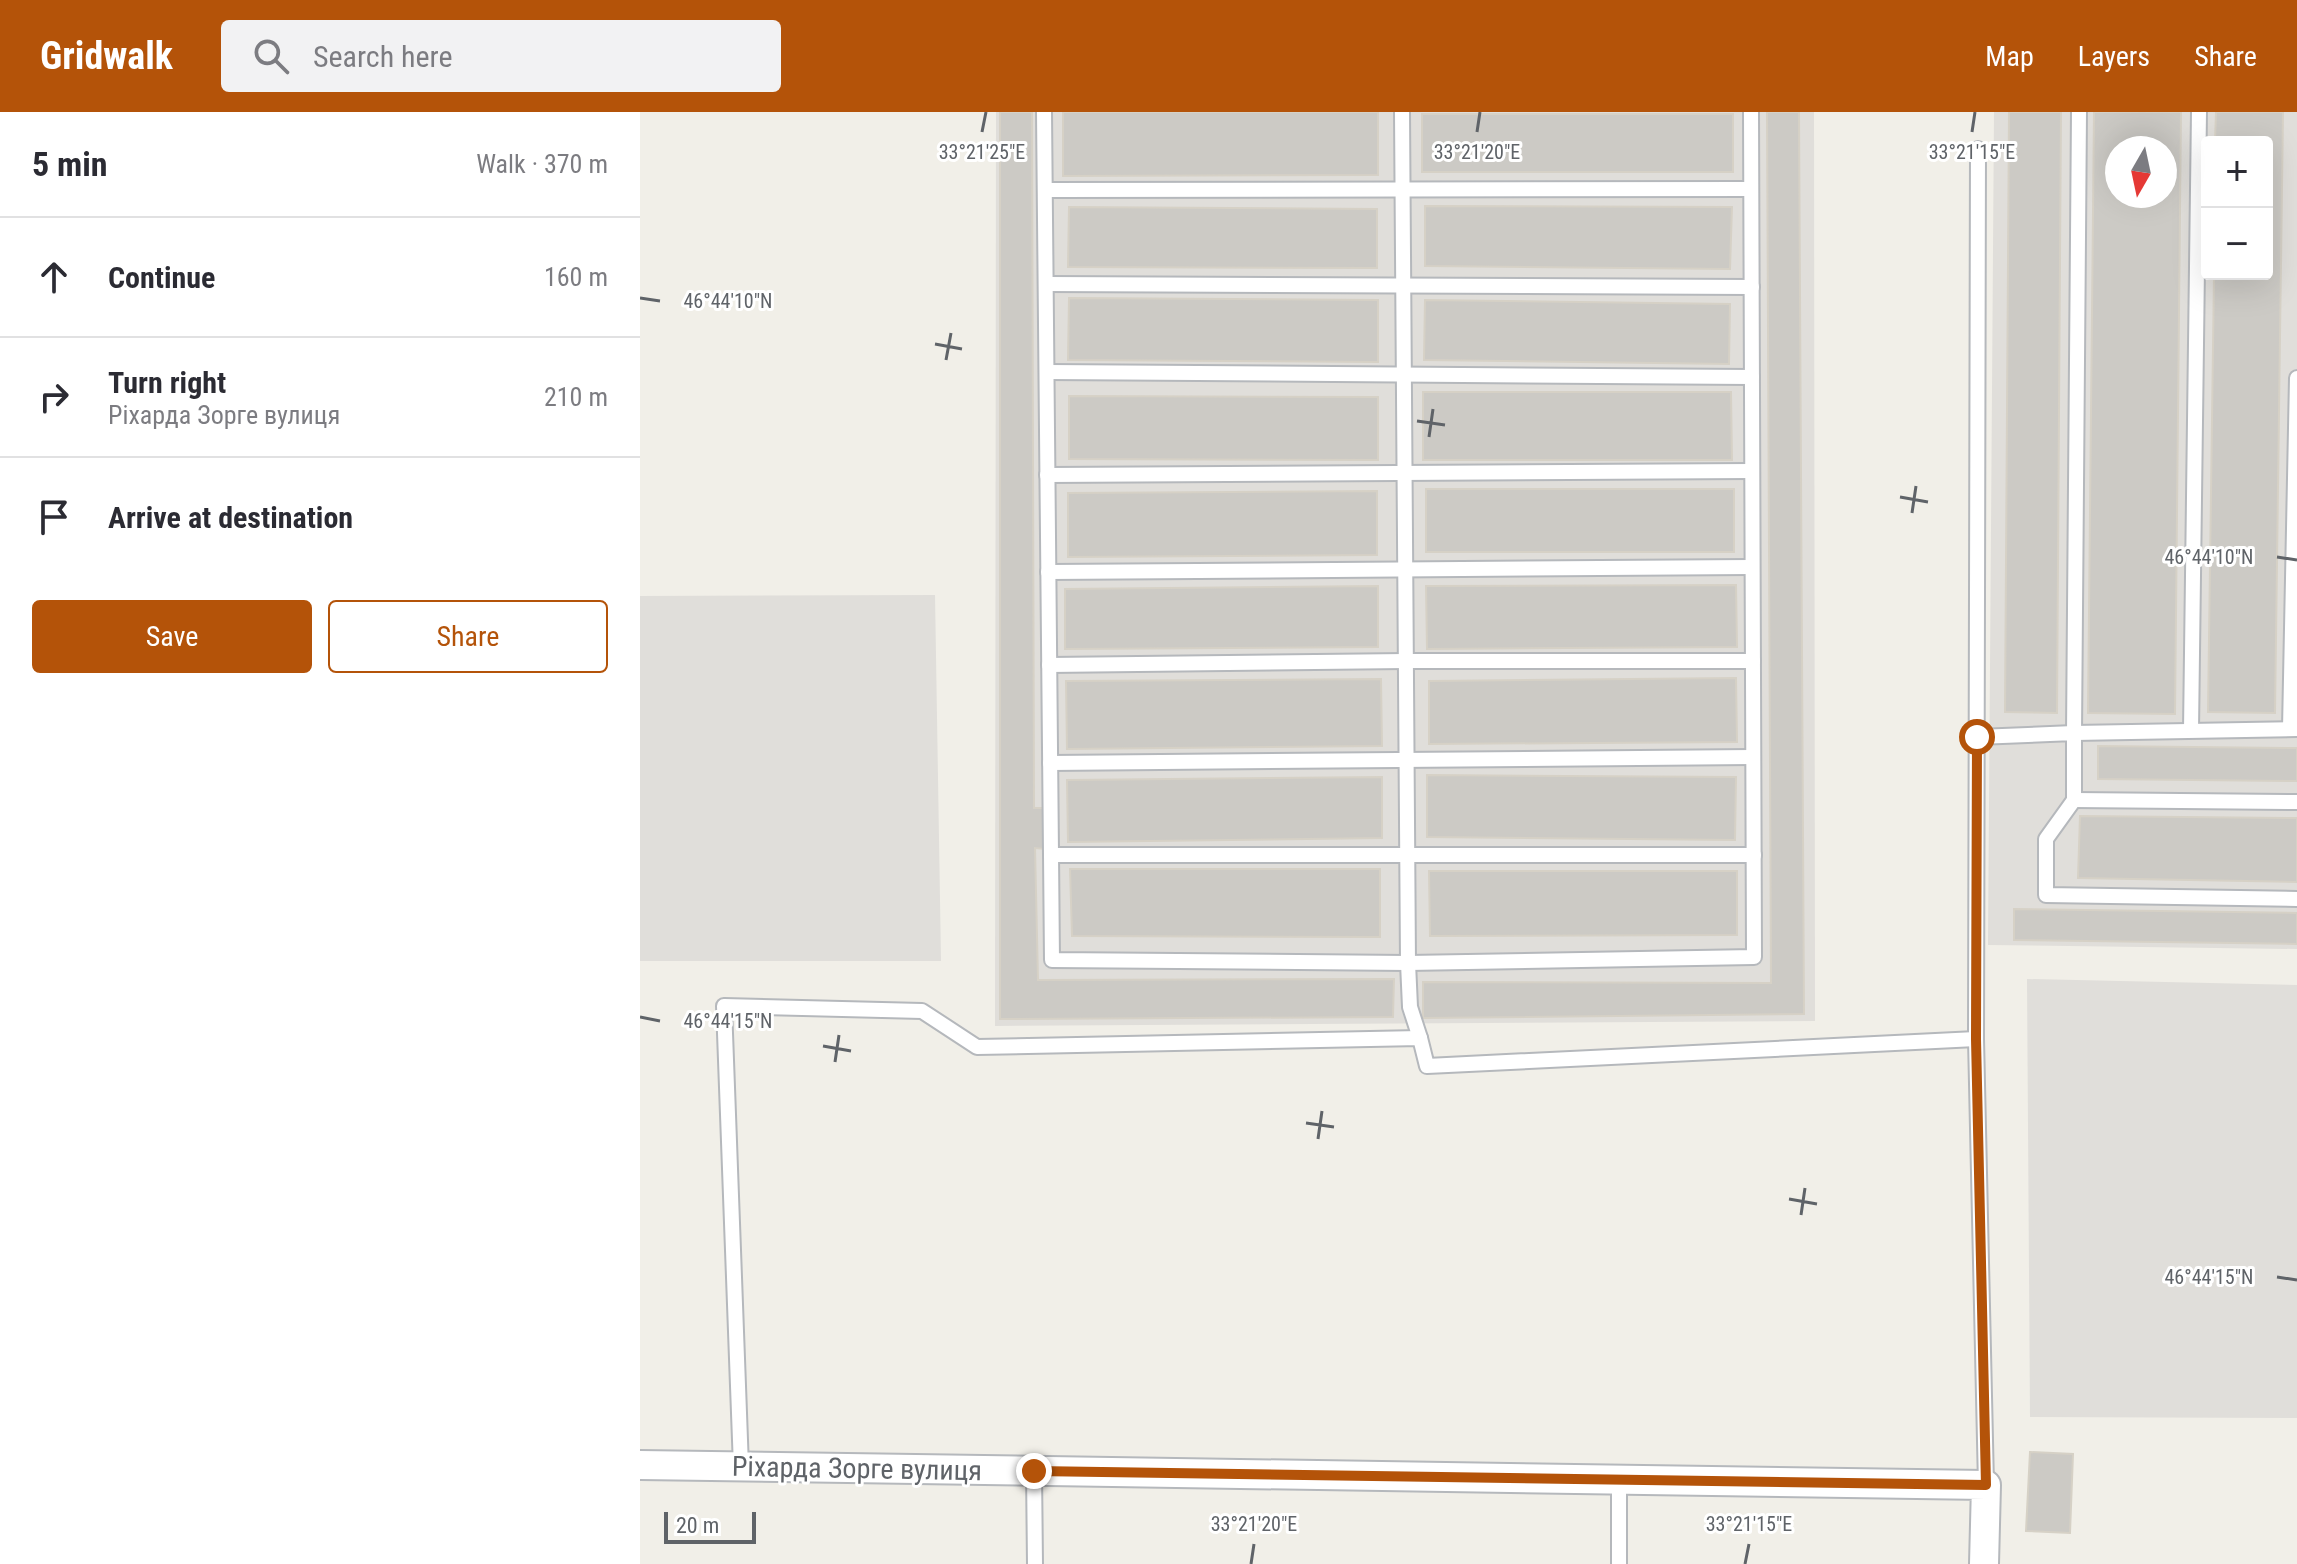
<!DOCTYPE html>
<meta charset="utf-8">
<style>
:root{--surface:#fff;--page:#f2f2f3;--text:#2b2b33;--muted:#7c7c81;--line:#e1e1e2;--accent:#b45309}
body{margin:0;font-family:"Roboto Condensed",sans-serif;background:var(--page);color:var(--text)}
.controls{position:absolute;right:24px;top:24px;display:grid;overflow:hidden;border-radius:8px;box-shadow:0 8px 32px #0002}
.controls button{width:72px;height:72px;display:grid;place-items:center;padding:0;border:0;border-bottom:2px solid var(--line);background:var(--surface);color:var(--text);font:40px sans-serif}
.compass{position:absolute;left:1465px;top:24px;width:72px;height:72px;border-radius:50%;background:var(--surface);box-shadow:0 8px 32px #0002;rotate:189deg}
.scale{position:absolute;left:24px;bottom:20px;width:92px;box-sizing:border-box;padding-left:8px;border:4px solid #5f6368;border-top:0;font-size:22px;line-height:28px;white-space:nowrap;color:#5f6368;-webkit-text-stroke:6px #fff;paint-order:stroke}
.stop{position:absolute;width:24px;height:24px;margin:-18px;border:6px solid #b45309;border-radius:50%;background:#fff}
.stop.end{background:#b45309;border-color:#fff;box-shadow:0 2px 8px #0008}
.list{margin:0;padding:0;list-style:none}
h2{display:flex;justify-content:space-between;align-items:center;height:104px;margin:0;padding:0 32px;font-size:34px}
h2 small{font-size:26px;font-weight:400;color:var(--muted)}
.list li{display:grid;grid-template-columns:52px 1fr auto;gap:24px;align-items:center;box-sizing:border-box;height:120px;padding:0 32px;border-top:2px solid var(--line)}
.list b{display:block;font-size:30px;white-space:nowrap}
.list p{margin:0;font-size:26px;white-space:nowrap;color:var(--muted)}
.list em{font-size:26px;font-style:normal;color:var(--muted)}
.actions{display:flex;gap:16px;padding:24px 32px}
.actions a{flex:1;padding:18px 0;border:2px solid var(--accent);border-radius:8px;text-align:center;font-size:28px;color:var(--accent)}
.actions .main{background:var(--accent);color:#fff}
.icon{flex:none;width:44px;height:44px;fill:none;stroke:currentColor;stroke-width:2;stroke-linecap:round;stroke-linejoin:round}
.map{position:relative;flex:none;width:1657px;height:1452px;overflow:hidden}
header{display:flex;align-items:center;gap:48px;box-sizing:border-box;height:112px;padding:0 40px;background:var(--accent);color:#fff}
header strong{font-size:38px}
nav{display:flex;gap:44px;margin-inline-start:auto;font-size:28px}
.search{width:560px;height:72px;background:var(--page);display:flex;align-items:center;gap:20px;box-sizing:border-box;padding:0 28px;border-radius:8px;color:var(--muted);font-size:30px}
main{display:flex}
aside{flex:1;background:var(--surface)}
.map>svg:first-child{display:block}
.industrial{fill:#e0deda;fill-rule:evenodd}
.building{fill:#cccac5;stroke:#d6d1c6;stroke-width:2;fill-rule:evenodd}
.lines{fill:none;stroke-linecap:round;stroke-linejoin:round}
.service-casing{stroke:#b5b8bc;stroke-width:18}
.minor-casing{stroke:#b5b8bc;stroke-width:32}
.service{stroke:#fff;stroke-width:14}
.minor{stroke:#fff;stroke-width:28}
.route{stroke:#b45309;stroke-width:10}
.ticks{fill:none;stroke:#5f6368;stroke-width:3}
.labels{text-anchor:middle;stroke-width:6;stroke-linejoin:round;paint-order:stroke}
.street-label{font-size:28px;fill:#5f6368;stroke:#fff}
.ticks-label{font-size:20px;text-anchor:middle;fill:#5f6368;stroke:#fff;stroke-width:6;stroke-linejoin:round;paint-order:stroke}
</style>
<header>
<strong>Gridwalk</strong>
<div class="search"><svg class="icon" aria-label="search" viewBox="0 0 24 24"><circle cx="10" cy="10" r="6"/><path d="M15 15l6 6"/></svg>Search here</div>
<nav><a>Map</a><a>Layers</a><a>Share</a></nav>
</header>
<main>
<aside>
<h2>5 min<small>Walk · 370 m</small></h2>
<ul class="list">
<li><svg class="icon" aria-label="ahead" viewBox="0 0 24 24"><path d="M12 20V5M6 11l6-6 6 6"/></svg><div><b>Continue</b></div><em>160 m</em></li>
<li><svg class="icon" aria-label="right" viewBox="0 0 24 24"><path d="M7 20v-9h11M14 6l5 5-5 5"/></svg><div><b>Turn right</b><p>Ріхарда Зорге вулиця</p></div><em>210 m</em></li>
<li><svg class="icon" aria-label="arrive" viewBox="0 0 24 24"><path d="M6 21V4h12l-3 4 3 4H6"/></svg><div><b>Arrive at destination</b></div></li>
</ul>
<div class="actions"><a class="main">Save</a><a>Share</a></div>
</aside>
<div class="map">
<svg width="1657" height="1452" viewBox="0 0 1657 1452">
<rect width="100%" height="100%" fill="#f1efe8"/>
<g class="industrial">
<polygon points="356,0 1174,0 1175,909 355,914"/>
<path d="M 1354,0 L 1657,0 L 1657,837 L 1348,833 ZM 1567,30 L 1627,30 L 1627,162 L 1567,162 ZM 1477,36 L 1525,36 L 1525,84 L 1477,84 Z"/>
<polygon points="295,483 301,849 0,849 0,484"/>
<polygon points="1387,867 1657,873 1657,1306 1390,1305"/>
</g>
<g class="building">
<polygon points="360,0 392,0 394,696 405,696 405,737 395,736 398,868 754,867 753,905 360,907"/>
<polygon points="423,0 738,0 738,63 423,64"/>
<polygon points="1127,0 1159,0 1164,902 783,906 783,870 1131,871"/>
<polygon points="1369,0 1421,0 1417,601 1365,600"/>
<path d="M 1454,0 L 1541,0 L 1535,602 L 1448,601 ZM 1477,36 L 1525,36 L 1525,84 L 1477,84 Z"/>
<polygon points="1576,0 1643,0 1635,601 1568,600 1574,162 1627,162 1627,30 1575,30"/>
<rect x="782" y="2" width="311" height="58"/>
<polygon points="785,94 1092,95 1090,157 785,154"/>
<polygon points="429,95 737,97 737,156 428,155"/>
<polygon points="429,186 738,188 738,250 428,248"/>
<polygon points="785,188 1090,192 1089,252 784,248"/>
<polygon points="783,280 1091,280 1092,348 783,348"/>
<polygon points="429,284 738,285 738,348 429,347"/>
<rect x="786" y="377" width="308" height="63"/>
<polygon points="737,379 737,443 428,445 428,381"/>
<polygon points="1096,473 1097,535 787,537 786,474"/>
<polygon points="738,474 738,535 425,537 425,477"/>
<polygon points="1096,566 1097,630 789,632 789,569"/>
<polygon points="741,567 742,634 427,637 426,569"/>
<polygon points="1458,634 1657,636 1657,669 1458,667"/>
<polygon points="787,663 1096,665 1095,728 787,725"/>
<polygon points="742,665 742,726 428,730 427,668"/>
<polygon points="1440,704 1657,706 1657,770 1438,766"/>
<polygon points="430,757 740,757 740,825 432,824"/>
<polygon points="789,759 1097,759 1097,823 790,824"/>
<polygon points="1374,797 1657,801 1657,832 1374,828"/>
<polygon points="1390,1340 1433,1342 1430,1421 1386,1419"/>
</g>
<g class="lines">
<defs>
<g id="service">
<polyline points="404,0 412,848 768,851 1114,845 1111,0"/>
<polyline points="762,0 768,851 770,895 780,926"/>
<polyline points="1439,0 1434,621 1657,617"/>
<polyline points="1338,37 1336,927 1346,1373"/>
<polyline points="405,78 1111,77"/>
<polyline points="406,172 1112,175"/>
<polyline points="407,260 1112,265"/>
<polyline points="407,363 1112,359"/>
<polyline points="408,460 1112,455"/>
<polyline points="409,553 766,549 1113,549"/>
<polyline points="1650,617 1657,266"/>
<polyline points="1551,618 1559,0"/>
<polyline points="1337,625 1434,621 1434,688 1406,727 1406,783 1657,787"/>
<polyline points="410,651 1113,645"/>
<polyline points="1434,688 1657,690"/>
<polyline points="411,743 1114,743"/>
<polyline points="101,1355 84,894 282,899 337,935 780,926 787,954 1336,927"/>
<polyline points="394,1359 395,1452"/>
<polyline points="979,1367 979,1452"/>
</g>
<polyline id="minor" points="0,1353 1346,1373 1344,1452"/>
</defs>
<use href="#service" class="service-casing"/>
<use href="#minor" class="minor-casing"/>
<use href="#service" class="service"/>
<use href="#minor" class="minor"/>
</g>
<g class="lines">
<polyline class="route" points="394,1359 1346,1373 1336,927 1337,625"/>
</g>
<path class="ticks" d="M 342,20 L 346,0M 837,20 L 840,0M 1332,20 L 1335,0M 0,186 L 20,189M 295,232 L 322,237M 306,248 L 311,221M 777,309 L 805,313M 789,325 L 793,297M 1260,385 L 1288,390M 1272,401 L 1276,374M 1637,445 L 1657,448M 0,905 L 20,909M 183,934 L 211,939M 195,950 L 199,923M 666,1011 L 694,1015M 678,1027 L 682,999M 1149,1087 L 1177,1092M 1161,1103 L 1165,1076M 1637,1165 L 1657,1168M 611,1452 L 614,1432M 1105,1452 L 1109,1432"/>
<g class="labels">
<g class="street-label">
<text transform="translate(217 1356) rotate(1)" y="10">Ріхарда Зорге вулиця</text>
</g>
</g>
<g class="ticks-label">
<text x="342" y="47">33°21'25"E</text>
<text x="837" y="47">33°21'20"E</text>
<text x="1332" y="47">33°21'15"E</text>
<text x="88" y="196">46°44'10"N</text>
<text x="1569" y="452">46°44'10"N</text>
<text x="88" y="916">46°44'15"N</text>
<text x="1569" y="1172">46°44'15"N</text>
<text x="614" y="1419">33°21'20"E</text>
<text x="1109" y="1419">33°21'15"E</text>
</g>
</svg>
<div class="controls">
<button>+</button>
<button>−</button>
</div>
<svg class="compass" viewBox="-18 -18 36 36"><path d="M0-13l5 13h-10z" fill="#e53935"/><path d="M0 13l5-13h-10z" fill="#7c7c81"/></svg>
<div class="scale">20 m</div>
<div class="stop" style="left:1337px;top:625px"></div>
<div class="stop end" style="left:394px;top:1359px"></div>
</div>
</main>
